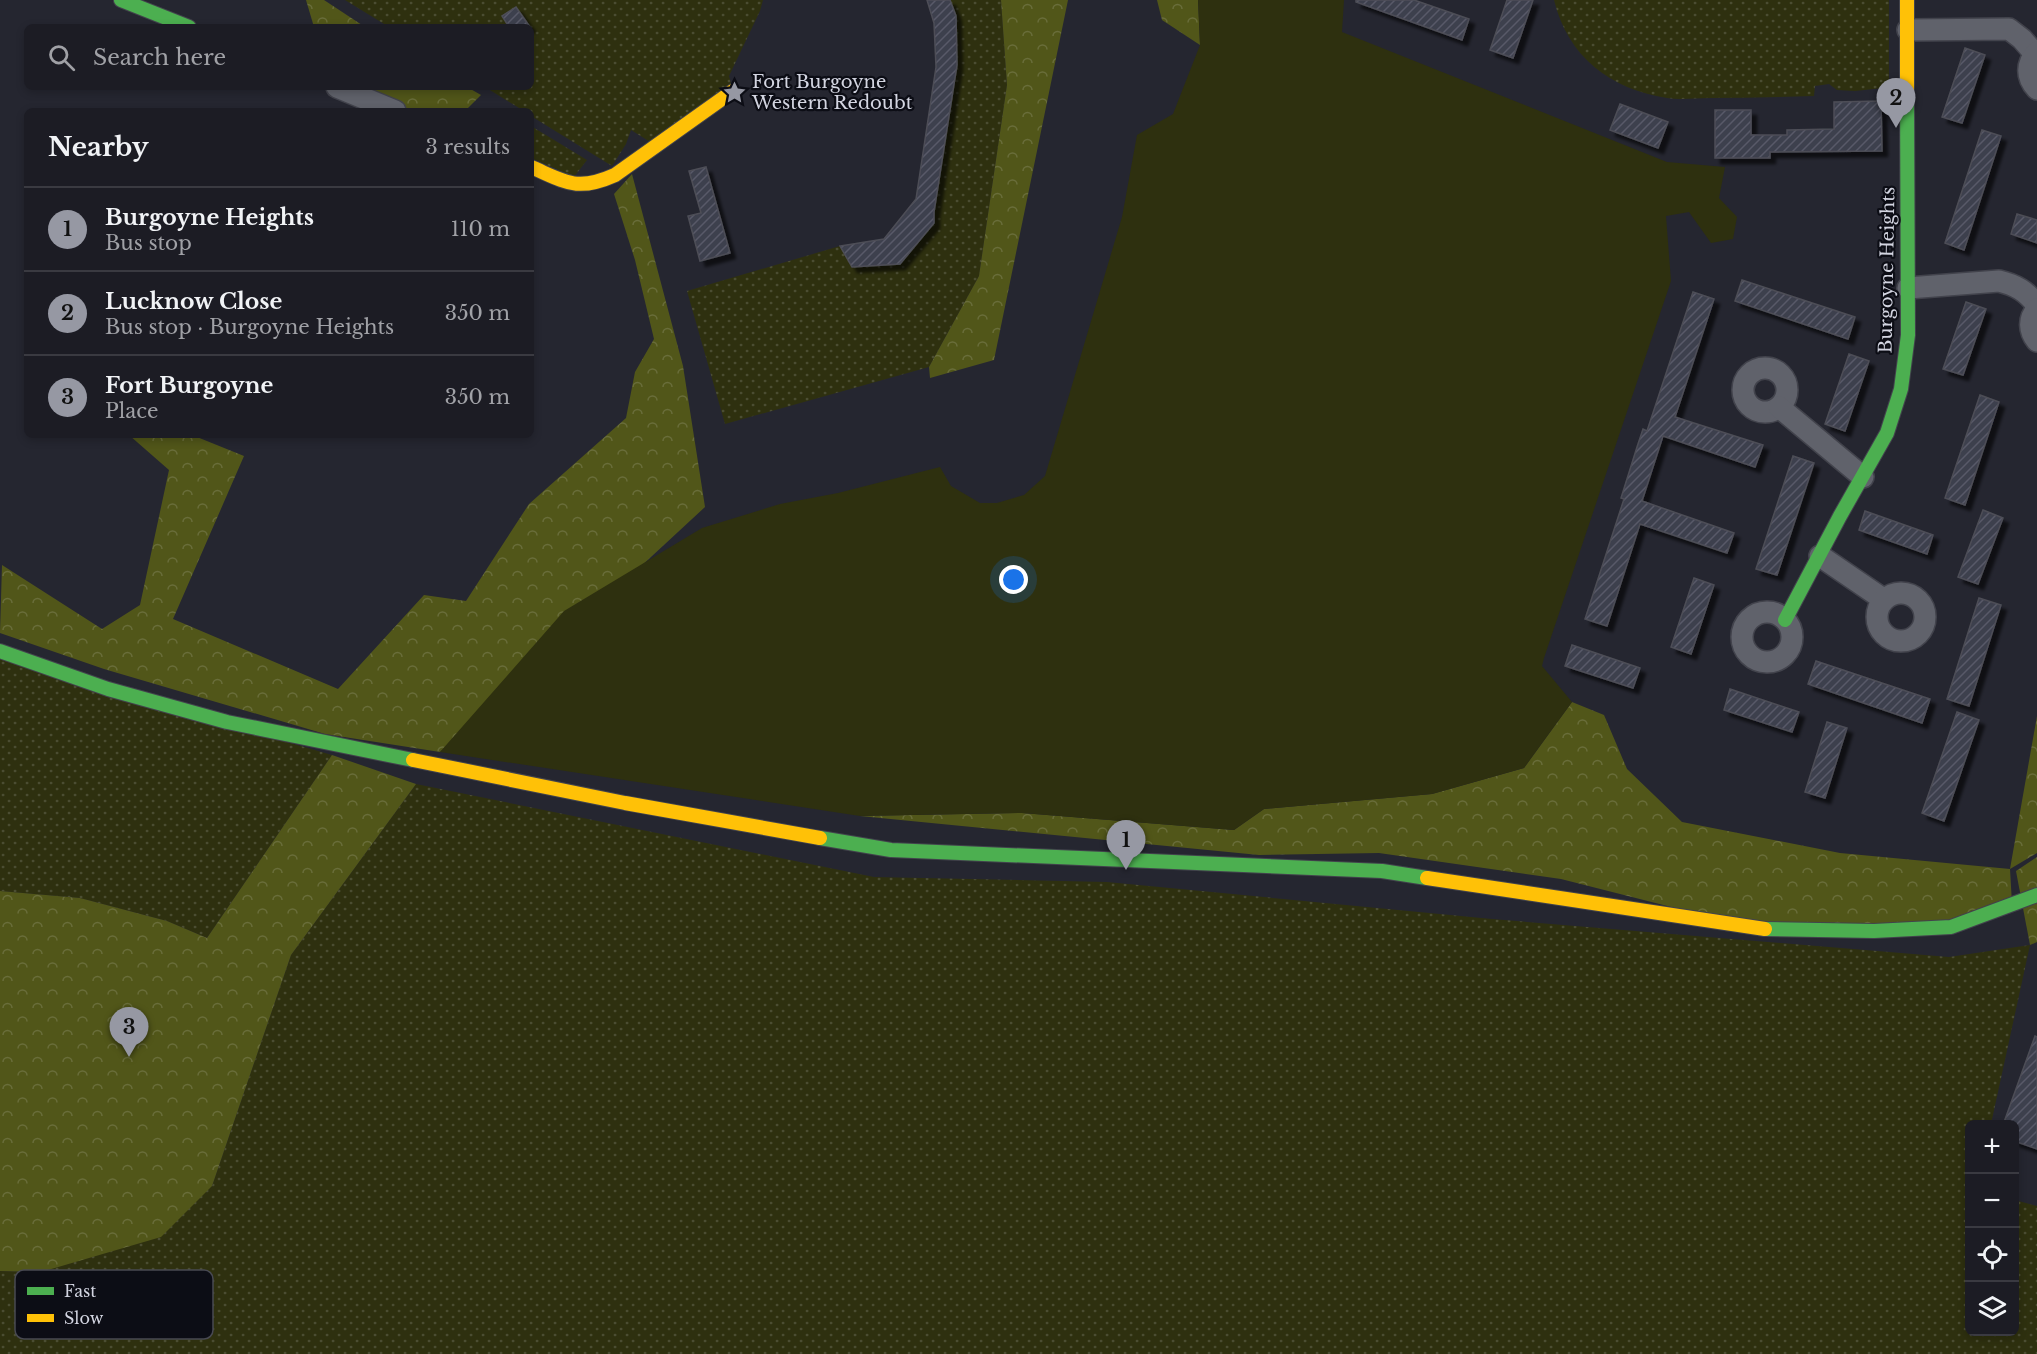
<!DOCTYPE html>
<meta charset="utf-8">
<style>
:root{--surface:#1c1c24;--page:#25252c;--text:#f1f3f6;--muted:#a0a1a6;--line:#3a3a41;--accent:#9698a3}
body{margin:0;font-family:"Libre Baskerville",serif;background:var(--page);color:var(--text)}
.controls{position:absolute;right:18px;bottom:18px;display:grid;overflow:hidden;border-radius:9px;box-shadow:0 3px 9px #0003}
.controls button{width:54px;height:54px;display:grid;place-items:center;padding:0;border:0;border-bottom:2px solid var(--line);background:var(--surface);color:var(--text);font:30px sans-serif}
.you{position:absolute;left:1014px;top:580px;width:21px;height:21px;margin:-15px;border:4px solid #fff;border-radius:50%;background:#1a73e8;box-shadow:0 0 0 9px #1a73e833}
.badge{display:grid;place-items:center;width:39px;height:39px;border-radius:50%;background:var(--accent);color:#111;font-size:20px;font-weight:700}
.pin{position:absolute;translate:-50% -50px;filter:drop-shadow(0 2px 3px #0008)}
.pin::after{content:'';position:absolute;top:32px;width:21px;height:18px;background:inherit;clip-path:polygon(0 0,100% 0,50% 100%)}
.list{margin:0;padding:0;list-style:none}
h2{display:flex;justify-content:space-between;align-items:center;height:78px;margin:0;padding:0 24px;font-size:26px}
h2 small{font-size:20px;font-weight:400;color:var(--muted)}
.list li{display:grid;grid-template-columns:39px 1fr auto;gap:18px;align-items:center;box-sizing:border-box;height:84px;padding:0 24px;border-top:2px solid var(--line)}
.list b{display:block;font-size:22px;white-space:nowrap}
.list p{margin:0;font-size:20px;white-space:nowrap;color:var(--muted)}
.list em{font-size:20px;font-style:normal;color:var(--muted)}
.icon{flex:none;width:33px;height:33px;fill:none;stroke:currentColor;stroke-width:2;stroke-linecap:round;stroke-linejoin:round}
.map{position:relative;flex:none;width:2037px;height:1354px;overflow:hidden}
.search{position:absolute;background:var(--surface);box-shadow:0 3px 9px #0003;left:24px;top:24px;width:510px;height:66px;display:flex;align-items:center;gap:15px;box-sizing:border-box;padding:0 21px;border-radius:9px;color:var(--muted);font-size:22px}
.panel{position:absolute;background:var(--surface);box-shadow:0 3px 9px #0003;left:24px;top:108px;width:510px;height:330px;border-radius:9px}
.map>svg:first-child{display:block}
.grass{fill:url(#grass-dots)}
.forest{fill:url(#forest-crowns)}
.green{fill:#2e300f}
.building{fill:url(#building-hatch);stroke:#4d4e57;stroke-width:1.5;filter:url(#shadow)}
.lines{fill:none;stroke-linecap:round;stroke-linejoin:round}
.street-casing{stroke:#42434c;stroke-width:24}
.fast-casing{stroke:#42434c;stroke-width:16}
.slow-casing{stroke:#42434c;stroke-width:16}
.street{stroke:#60626b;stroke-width:21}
.fast{stroke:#4caf50;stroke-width:14}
.slow{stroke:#ffc107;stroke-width:14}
.labels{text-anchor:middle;stroke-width:4.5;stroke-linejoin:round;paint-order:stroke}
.poi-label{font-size:18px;fill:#d3d5e1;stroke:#0c0d15;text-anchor:start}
.street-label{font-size:18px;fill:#d3d5e1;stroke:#0c0d15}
.key{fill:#0c0d15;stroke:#484952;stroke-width:1.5}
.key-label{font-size:16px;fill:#d3d5e1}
</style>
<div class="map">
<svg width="2037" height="1354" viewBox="0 0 2037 1354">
<defs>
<pattern id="grass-dots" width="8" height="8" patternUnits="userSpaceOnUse" patternTransform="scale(1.5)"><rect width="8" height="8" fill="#2e300f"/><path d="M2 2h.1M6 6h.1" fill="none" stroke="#4b4d32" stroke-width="1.8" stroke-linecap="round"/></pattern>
<pattern id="forest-crowns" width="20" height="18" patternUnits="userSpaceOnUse" patternTransform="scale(1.5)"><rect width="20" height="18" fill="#515619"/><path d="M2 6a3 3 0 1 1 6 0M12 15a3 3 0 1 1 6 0" fill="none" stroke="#696d3a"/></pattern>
<pattern id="building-hatch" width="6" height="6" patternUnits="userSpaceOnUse" patternTransform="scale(1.5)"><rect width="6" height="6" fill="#3e3f4e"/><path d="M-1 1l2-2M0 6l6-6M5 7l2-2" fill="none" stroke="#595a67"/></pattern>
<filter id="shadow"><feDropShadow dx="5.5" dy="5.5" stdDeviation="1.5" flood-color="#0009"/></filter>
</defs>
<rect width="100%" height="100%" fill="#252630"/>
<g class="grass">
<polygon points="345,0 763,0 760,11 729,76 733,91 655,145 631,130 626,144 612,166 531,116 531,111 524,111 485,87 531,87 531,27 389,27"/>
<polygon points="950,0 1001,0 1007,85 979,276 929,367 725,424 687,291 840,246 852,267 900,264 934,223 934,212 957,65 956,16"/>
<path d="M 1554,0 L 1889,0 L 1889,83 L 1883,88 L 1855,91 L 1837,90 L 1829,84 L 1815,86 L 1814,96 C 1779,97 1744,98 1709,98 C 1695,98 1680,100 1667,98 C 1610,89 1568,57 1554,0 Z"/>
<polygon points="531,126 587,160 574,177 531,158"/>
<polygon points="0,659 332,755 207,938 167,921 80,898 0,891"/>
<polygon points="416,784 874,877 1107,882 1492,919 1949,957 2030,945 1991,1124 1970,1124 1970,1332 2014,1332 2015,1200 2037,1206 2037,1354 0,1354 0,1271 41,1272 212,1186 291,955"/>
</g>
<g class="forest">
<polygon points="306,0 324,0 365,27 314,27"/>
<polygon points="1001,0 1068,0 994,360 930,378 929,367 979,276 1007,85"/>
<polygon points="1157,0 1198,0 1200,45 1162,20"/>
<polygon points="350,87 467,87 481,95 465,111 407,111"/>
<polygon points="632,174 683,366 705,507 440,752 325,734 104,669 0,633 2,565 102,629 140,605 169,470 129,435 192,435 244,456 173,619 338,689 424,595 466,601 529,504 626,418 635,372 654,339 635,260 614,194"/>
<polygon points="1572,702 1604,715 1627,769 1682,822 1840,853 2010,869 2037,716 2037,853 2010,869 2012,904 1945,928 1750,927 1561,879 1379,853 1259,855 860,816 1022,813 1234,830 1264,809 1432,794 1524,768"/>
<polygon points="332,755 416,784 291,955 212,1186 161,1237 41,1272 0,1271 0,891 80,898 167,921 207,938"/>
<polygon points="2037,857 2037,942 2030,945 2016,871"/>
</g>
<polygon class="green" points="1198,0 1344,0 1342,32 1667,162 1725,167 1719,198 1737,217 1733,239 1711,243 1689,212 1666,216 1671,281 1544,658 1542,666 1572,702 1524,768 1432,794 1264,809 1234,830 1022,813 860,816 440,752 564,611 702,528 780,504 838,493 940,467 951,486 980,503 997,503 1024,495 1045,476 1122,217 1137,135 1173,114 1200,45"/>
<g class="building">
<polygon points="927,0 950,0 956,16 957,65 934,212 934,223 900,264 852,267 840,246 884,239 916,199 936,67 934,23"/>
<polygon points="1356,0 1414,0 1469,19 1462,40 1356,2"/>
<polygon points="1507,0 1533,0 1513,58 1490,50"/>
<polygon points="516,7 530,27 509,27 502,16"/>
<polygon points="1965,48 1985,55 1962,123 1942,117"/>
<polygon points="1881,101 1882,151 1770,152 1770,158 1715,158 1715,110 1751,110 1751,135 1787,135 1787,130 1834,129 1834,102"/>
<polygon points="1620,104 1668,122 1658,148 1610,130"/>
<polygon points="1982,130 2001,136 1964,250 1945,243"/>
<polygon points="706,167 730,253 700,261 688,216 701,213 689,171"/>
<polygon points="2017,214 2037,220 2037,243 2011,234"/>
<polygon points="1742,280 1855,317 1848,339 1735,301"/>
<polygon points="1693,292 1714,299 1675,417 1763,445 1755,467 1663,436 1642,501 1734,533 1727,553 1640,524 1607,626 1585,619 1624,499 1621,498 1637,447 1643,429 1647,431"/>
<polygon points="1966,302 1986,309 1963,375 1943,369"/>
<polygon points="1849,354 1869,361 1845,431 1825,424"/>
<polygon points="1980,395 1999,402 1965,505 1945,498"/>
<polygon points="1793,456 1814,463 1777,575 1756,569"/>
<polygon points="1983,510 2003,518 1978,584 1958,577"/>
<polygon points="1865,511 1933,535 1927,554 1859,530"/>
<polygon points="1694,578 1714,585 1691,654 1671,647"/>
<polygon points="1979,598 2001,605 1969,706 1947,699"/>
<polygon points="1572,645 1640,668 1633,688 1565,666"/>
<polygon points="1816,661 1930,699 1922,723 1808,684"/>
<polygon points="1730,689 1799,712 1792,732 1724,710"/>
<polygon points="1957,712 1979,720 1944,821 1922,813"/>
<polygon points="1827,722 1847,728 1825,798 1805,792"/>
<polygon points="2035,1036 2037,1037 2037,1149 2014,1141 2014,1125 2003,1125"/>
</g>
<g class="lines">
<defs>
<g id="street">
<polyline points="1908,30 2009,29 2022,39 2035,54"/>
<path d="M 2037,52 C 2026,64 2026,77 2037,89"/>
<polyline points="337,87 395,111"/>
<path d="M 1908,288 L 1999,281 C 2016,285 2026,291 2037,305"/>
<path d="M 2037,309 C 2028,319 2029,331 2037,341"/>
<circle cx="1765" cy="390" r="22"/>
<polyline points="1779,407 1863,477"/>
<polyline points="1820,556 1883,599"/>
<circle cx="1901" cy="617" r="24"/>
<circle cx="1767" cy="637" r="25"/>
</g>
<g id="fast">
<polyline points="121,0 189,27"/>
<polyline points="1785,620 1840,516 1887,433 1901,389 1908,335 1907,93"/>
<polyline points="0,651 108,689 227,722 413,760"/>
<polyline points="820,838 891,850 1382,871 1427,878"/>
<polyline points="1765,929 1874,931 1951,927 2037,895"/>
</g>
<g id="slow">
<polyline points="1907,93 1907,0"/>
<path d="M 531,167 C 566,182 577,192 615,175 L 733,91"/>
<polyline points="413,760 625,803 820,838"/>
<polyline points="1427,878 1765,929"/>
</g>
</defs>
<use href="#street" class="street-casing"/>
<use href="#fast" class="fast-casing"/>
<use href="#slow" class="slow-casing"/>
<use href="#street" class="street"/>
<use href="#fast" class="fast"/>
<use href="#slow" class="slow"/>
</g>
<defs>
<symbol id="sight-bare" viewBox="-9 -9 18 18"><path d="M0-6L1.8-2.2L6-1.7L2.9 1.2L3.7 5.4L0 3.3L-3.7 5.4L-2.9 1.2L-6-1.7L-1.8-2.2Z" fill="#9698a3" stroke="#0c0d15" stroke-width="2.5" paint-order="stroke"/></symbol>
</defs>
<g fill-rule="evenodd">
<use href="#sight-bare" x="718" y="76" width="33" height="33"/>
</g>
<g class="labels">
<g class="poi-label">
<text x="752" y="88">Fort Burgoyne<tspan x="752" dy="21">Western Redoubt</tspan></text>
</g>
<g class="street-label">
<text transform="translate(1887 270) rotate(-89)" y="6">Burgoyne Heights</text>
</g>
</g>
<rect x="15" y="1270" width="198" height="69" rx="9" class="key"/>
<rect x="27" y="1287" width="27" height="8" fill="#4caf50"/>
<rect x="27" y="1314" width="27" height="8" fill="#ffc107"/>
<g class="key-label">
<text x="64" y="1297">Fast</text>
<text x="64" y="1324">Slow</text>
</g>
</svg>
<div class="controls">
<button>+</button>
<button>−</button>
<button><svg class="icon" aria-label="locate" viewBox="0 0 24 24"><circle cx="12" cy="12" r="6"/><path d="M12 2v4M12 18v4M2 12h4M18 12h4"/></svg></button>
<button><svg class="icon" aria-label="layers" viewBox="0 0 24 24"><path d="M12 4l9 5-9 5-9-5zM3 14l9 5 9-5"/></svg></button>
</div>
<div class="you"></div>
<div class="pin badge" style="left:1126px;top:870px">1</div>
<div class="pin badge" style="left:1896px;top:128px">2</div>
<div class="pin badge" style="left:129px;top:1057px">3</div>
<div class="search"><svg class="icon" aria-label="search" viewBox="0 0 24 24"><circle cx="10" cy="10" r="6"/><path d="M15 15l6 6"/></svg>Search here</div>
<section class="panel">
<h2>Nearby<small>3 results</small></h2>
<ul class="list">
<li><span class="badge">1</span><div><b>Burgoyne Heights</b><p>Bus stop</p></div><em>110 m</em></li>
<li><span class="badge">2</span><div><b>Lucknow Close</b><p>Bus stop · Burgoyne Heights</p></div><em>350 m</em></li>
<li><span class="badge">3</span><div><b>Fort Burgoyne</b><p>Place</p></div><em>350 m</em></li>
</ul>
</section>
</div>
